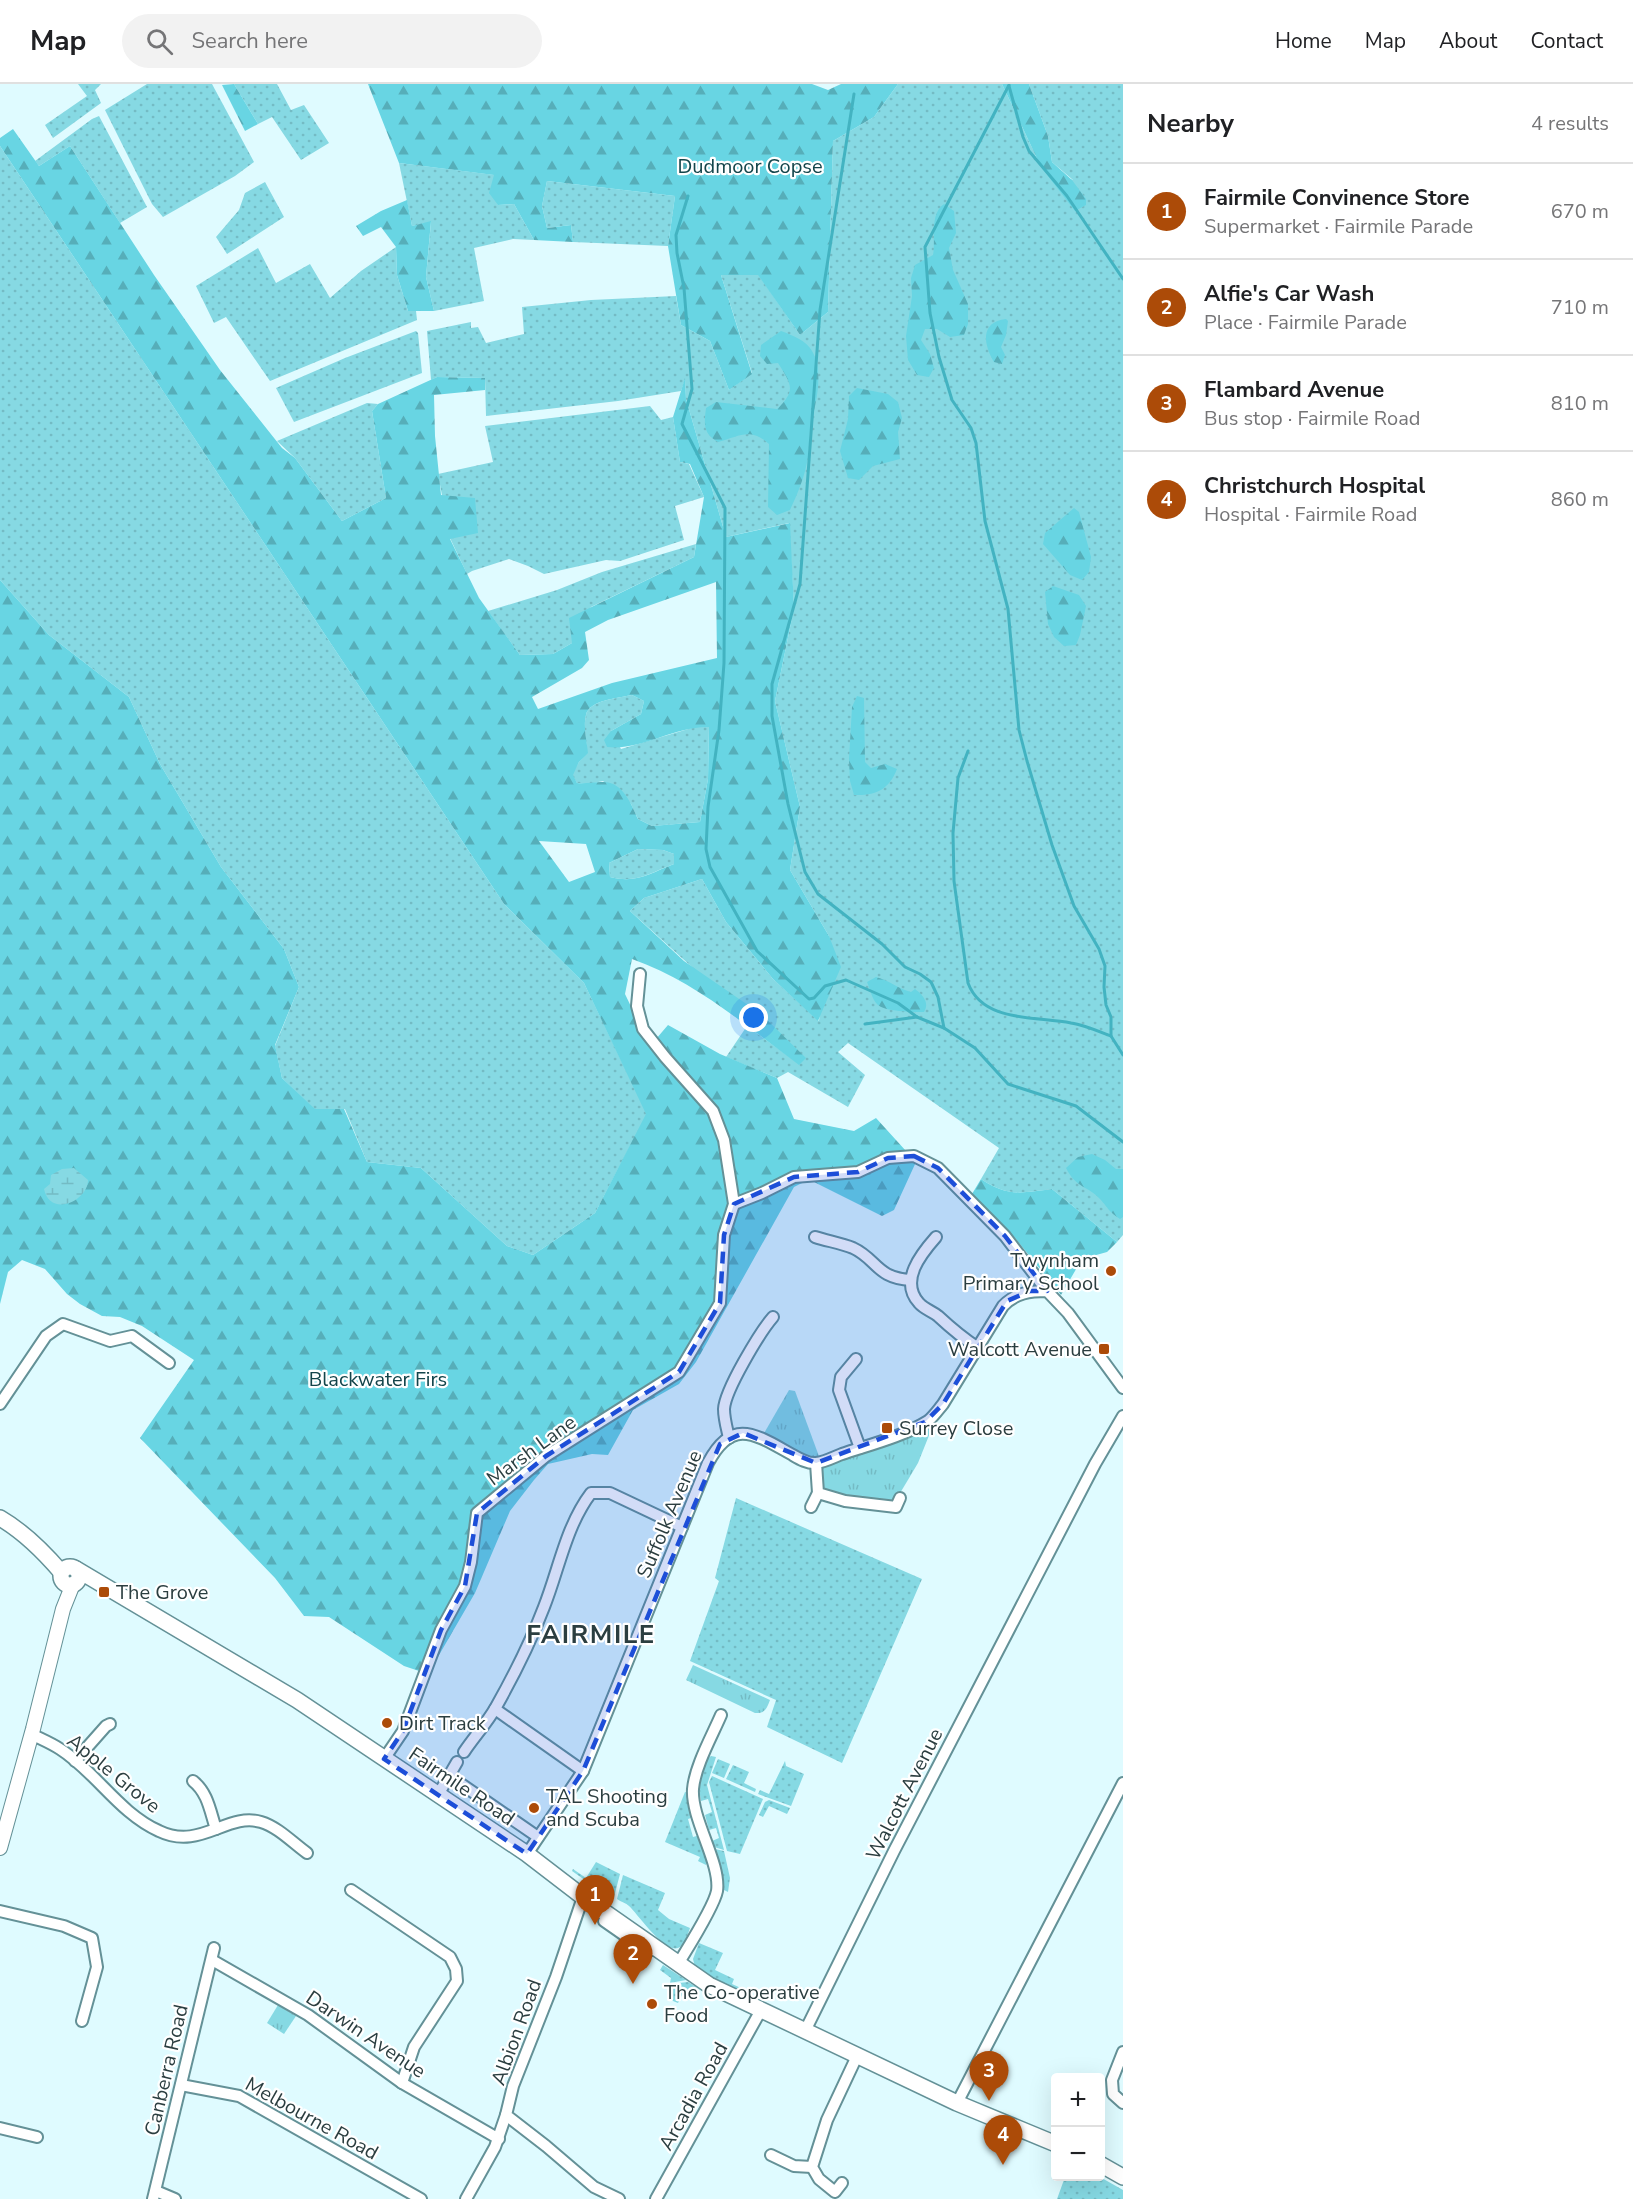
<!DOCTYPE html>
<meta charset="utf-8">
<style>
:root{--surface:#fff;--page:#f2f2f2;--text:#202124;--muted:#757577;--line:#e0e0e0;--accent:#ac4b08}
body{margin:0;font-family:"Nunito Sans",sans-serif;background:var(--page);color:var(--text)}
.controls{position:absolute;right:18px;bottom:18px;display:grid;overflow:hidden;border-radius:6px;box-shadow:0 6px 24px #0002}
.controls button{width:54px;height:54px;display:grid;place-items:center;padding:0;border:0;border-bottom:2px solid var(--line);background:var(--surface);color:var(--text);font:30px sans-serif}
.you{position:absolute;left:754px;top:934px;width:21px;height:21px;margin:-15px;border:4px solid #fff;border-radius:50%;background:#1a73e8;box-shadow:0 0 0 9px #1a73e833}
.badge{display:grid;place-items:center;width:39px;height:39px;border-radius:50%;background:var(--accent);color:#fff;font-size:20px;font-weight:700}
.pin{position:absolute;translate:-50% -50px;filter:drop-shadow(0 2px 3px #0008)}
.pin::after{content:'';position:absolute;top:32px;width:21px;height:18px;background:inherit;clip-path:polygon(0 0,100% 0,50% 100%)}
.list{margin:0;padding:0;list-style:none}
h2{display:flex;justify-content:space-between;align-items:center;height:78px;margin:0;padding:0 24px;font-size:26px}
h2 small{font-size:20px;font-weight:400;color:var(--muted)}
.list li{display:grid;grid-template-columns:39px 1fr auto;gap:18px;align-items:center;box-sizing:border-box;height:96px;padding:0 24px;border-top:2px solid var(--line)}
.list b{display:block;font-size:22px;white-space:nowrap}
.list p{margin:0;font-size:20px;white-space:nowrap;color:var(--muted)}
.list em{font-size:20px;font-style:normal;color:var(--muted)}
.icon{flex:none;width:33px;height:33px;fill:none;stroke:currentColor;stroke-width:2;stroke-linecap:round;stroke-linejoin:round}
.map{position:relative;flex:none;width:1123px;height:2115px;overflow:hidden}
header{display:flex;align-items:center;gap:36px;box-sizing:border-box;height:84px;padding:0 30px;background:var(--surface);border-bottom:2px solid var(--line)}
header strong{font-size:28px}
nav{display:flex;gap:33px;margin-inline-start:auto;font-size:21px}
.search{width:420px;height:54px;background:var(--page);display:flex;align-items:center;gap:15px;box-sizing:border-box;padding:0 21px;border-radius:33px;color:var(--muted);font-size:22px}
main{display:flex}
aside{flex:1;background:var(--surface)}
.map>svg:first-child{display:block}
.grass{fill:url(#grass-dots)}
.forest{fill:url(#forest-firs);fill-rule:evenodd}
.wetland{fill:url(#wetland-marsh)}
.park{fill:url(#park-tufts)}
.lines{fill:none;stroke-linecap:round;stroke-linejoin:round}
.stream{stroke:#43b3c1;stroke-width:3}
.minor-casing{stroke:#649197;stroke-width:14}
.tertiary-casing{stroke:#649197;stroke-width:16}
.secondary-casing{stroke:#649197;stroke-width:18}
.minor{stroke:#fff;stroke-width:10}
.tertiary{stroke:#fff;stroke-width:14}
.secondary{stroke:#fff;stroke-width:15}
.marked{fill:#1d4ed8;fill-opacity:0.2;stroke:#1d4ed8;stroke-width:4.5;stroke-dasharray:12 8;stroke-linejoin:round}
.poi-dot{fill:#ac4b08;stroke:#fff;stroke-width:2}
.labels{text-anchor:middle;stroke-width:4.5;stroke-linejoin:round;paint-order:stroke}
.park-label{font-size:20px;fill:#13454b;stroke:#fff}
.poi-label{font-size:20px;fill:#2b3e40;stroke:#fff;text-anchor:start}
.street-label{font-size:20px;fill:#2b3e40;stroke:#fff}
.district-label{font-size:26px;font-weight:bold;letter-spacing:1.5px;fill:#2b3e40;stroke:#fff}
</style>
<header>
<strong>Map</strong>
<div class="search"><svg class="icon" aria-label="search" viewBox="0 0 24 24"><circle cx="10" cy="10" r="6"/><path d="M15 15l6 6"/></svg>Search here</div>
<nav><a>Home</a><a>Map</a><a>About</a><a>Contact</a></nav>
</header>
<main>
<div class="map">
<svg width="1123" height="2115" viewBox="0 0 1123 2115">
<defs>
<pattern id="grass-dots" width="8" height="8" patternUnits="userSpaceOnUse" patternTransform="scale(1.5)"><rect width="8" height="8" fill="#86d9e3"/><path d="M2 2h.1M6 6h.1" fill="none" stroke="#74bbc4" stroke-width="1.8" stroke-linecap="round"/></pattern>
<pattern id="forest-firs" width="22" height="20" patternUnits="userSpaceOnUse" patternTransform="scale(1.5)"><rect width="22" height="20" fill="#68d5e3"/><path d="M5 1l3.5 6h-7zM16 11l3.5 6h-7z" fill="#56aeb9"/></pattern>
<pattern id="wetland-marsh" width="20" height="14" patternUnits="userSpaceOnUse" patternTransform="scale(1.5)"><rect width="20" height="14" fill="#86d9e3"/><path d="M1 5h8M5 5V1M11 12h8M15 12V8" fill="none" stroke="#74bbc4"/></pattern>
<pattern id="park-tufts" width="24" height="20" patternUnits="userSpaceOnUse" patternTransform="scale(1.5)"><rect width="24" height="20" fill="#86d9e3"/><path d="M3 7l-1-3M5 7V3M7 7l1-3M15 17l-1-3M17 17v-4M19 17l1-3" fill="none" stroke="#74bbc4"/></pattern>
</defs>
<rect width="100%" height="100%" fill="#dffbff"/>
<g class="grass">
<polygon points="78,0 101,0 95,6 101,19 53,54 45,41 87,12"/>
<polygon points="147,0 212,0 254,78 235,92 163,133 152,120 105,26"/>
<polygon points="234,0 277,0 291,26 304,21 329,59 301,76 272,33 258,40"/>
<path d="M 898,0 L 1002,0 L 1041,83 L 1073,96 L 1052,78 L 1048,52 L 1029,0 L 1123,0 L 1123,1151 L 1117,1158 L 1052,1105 C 1021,1109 1008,1113 981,1095 L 999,1064 L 848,959 L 838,968 L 865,991 L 848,1023 L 788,988 L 777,994 L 726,973 L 747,942 L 799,980 L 630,827 L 644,814 L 702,795 L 726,838 L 773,895 L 819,937 L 829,852 L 790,786 L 800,723 L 775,617 L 794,524 L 789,439 L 726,453 L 686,315 L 685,296 L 681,307 L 618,317 L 486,332 L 485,294 L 437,293 L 431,296 L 427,247 L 471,238 L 471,244 L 478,243 L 486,259 L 524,250 L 522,223 L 591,216 L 676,212 L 681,241 L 710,257 L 729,306 L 752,289 L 721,191 L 758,190 L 800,251 L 828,228 L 833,57 L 874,33 Z"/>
<polygon points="99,32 147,123 120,139 70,62 39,82 35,77 92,35"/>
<polygon points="0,62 504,820 584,899 647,1030 595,1129 533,1171 507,1162 421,1084 367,1078 345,1025 315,1026 282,994 275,962 299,903 284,865 221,783 160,680 129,613 49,551 0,496"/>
<polygon points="399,79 495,91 498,121 514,120 534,156 513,155 474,164 484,217 434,227 426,193 431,138 412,142"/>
<polygon points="547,97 675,112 668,162 573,158 571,141 547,144 542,122"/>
<polygon points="265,98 284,133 227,170 216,153 239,126 245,109"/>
<polygon points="396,163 397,191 408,227 416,227 417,236 270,297 226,233 214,239 196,202 258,164 276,199 310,180 330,214 361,187"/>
<polygon points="416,247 418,249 422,289 294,338 276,304 345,274"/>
<polygon points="367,319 378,320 372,327 386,414 342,437 295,374 277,357"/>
<polygon points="650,322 661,336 673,333 680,378 689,380 704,413 675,422 684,456 620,477 606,476 544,490 528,482 509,475 472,487 467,490 450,454 438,390 493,378 485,342"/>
<polygon points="696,460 694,473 591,523 572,559 553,570 520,571 488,527 557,506 602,488"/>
<path d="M 632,611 L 644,617 L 641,630 L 611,647 L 621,665 L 695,643 L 709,643 L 708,695 L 700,738 L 652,742 L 638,735 L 631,720 L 603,697 L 589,700 L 577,699 L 572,691 L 579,678 L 587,669 C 587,658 583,642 586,631 C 589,616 619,614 632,611 Z"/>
<path d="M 638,765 L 663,766 L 674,770 L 674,780 C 649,789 637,800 610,793 L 609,779 Z"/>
<polygon points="736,1414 922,1495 842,1679 767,1643 776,1616 690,1577 719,1497 715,1494"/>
<path d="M 711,1672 L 716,1673 L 707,1701 L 724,1766 L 714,1763 L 712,1757 L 719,1754 L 716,1744 L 709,1746 L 705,1731 L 712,1728 L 708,1715 L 701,1717 C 698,1704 699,1680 711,1672 Z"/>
<polygon points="718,1675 730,1680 724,1694 712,1689"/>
<polygon points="785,1677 786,1682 804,1690 791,1722 758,1710 760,1706 769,1710"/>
<polygon points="733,1681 749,1688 744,1699 756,1705 755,1708 726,1695"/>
<polygon points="712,1692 763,1715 740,1770 727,1767 709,1698"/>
<polygon points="685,1708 689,1709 694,1733 688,1735 693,1753 700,1751 708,1777 706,1781 698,1777 700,1773 665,1758"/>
<polygon points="769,1716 790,1724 787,1730 769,1722 763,1733 759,1731 765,1718"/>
<polygon points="715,1765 724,1767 730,1794 728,1808 722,1805 720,1788"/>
<polygon points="596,1778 620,1790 614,1813 599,1806 572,1787 573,1785 586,1794"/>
<path d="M 623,1791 L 665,1809 L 658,1826 L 669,1835 L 690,1844 C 688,1849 685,1862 678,1864 C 664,1869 637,1829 629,1822 C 626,1819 621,1818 617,1815 Z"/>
<polygon points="699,1859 723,1869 715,1886 734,1895 732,1900 743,1905 741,1909 718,1898 695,1883 693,1875"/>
<polygon points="663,1881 686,1896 670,1899 671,1894 660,1886"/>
<polygon points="688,1898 698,1904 691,1915 682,1911 678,1919 668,1915 670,1907 668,1906 670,1900"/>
<polygon points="1065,2093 1076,2093 1081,2097 1084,2093 1100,2093 1123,2106 1123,2115 1057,2115"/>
</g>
<g class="forest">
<polygon points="234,0 258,40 245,47 222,1"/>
<polygon points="368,0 812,0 828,6 841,0 898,0 874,33 833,57 828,228 800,251 758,191 721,191 752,290 729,306 710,257 681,241 668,162 675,112 547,97 542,122 547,144 571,141 573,158 534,156 514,120 498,121 489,109 494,91 399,79"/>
<polygon points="1002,0 1029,0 1048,52 1052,78 1072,96 1086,115 1086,121 1075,127 1041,83"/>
<path d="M 13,45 L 39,82 L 70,62 L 154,191 L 220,286 L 282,364 L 295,374 L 342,437 L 386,414 L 372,327 L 378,320 L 437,293 L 485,294 L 485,306 L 434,311 L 435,352 L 441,411 L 475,414 L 478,449 L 450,455 L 479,514 L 520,571 L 553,570 L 572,559 L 569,534 L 694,473 L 704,413 L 690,380 L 680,378 L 673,333 L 685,294 L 686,315 L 726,453 L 790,439 L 794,524 L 775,617 L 800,723 L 790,786 L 829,852 L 841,883 L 818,937 L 773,895 L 726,838 L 702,795 L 644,814 L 630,827 L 684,877 L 761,930 L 806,974 L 799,981 C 746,942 695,897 632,875 L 625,910 L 650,962 L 668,941 L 720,970 L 777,994 L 794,1035 L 854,1047 L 876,1034 L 916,1078 L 894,1126 L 882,1132 L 812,1097 L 802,1099 L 794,1103 L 696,1278 L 679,1300 L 633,1326 L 608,1371 L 592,1370 L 548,1380 L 534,1396 L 510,1427 L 475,1509 L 428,1590 L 404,1582 L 329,1533 L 304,1532 L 275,1494 L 140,1354 L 194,1276 L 142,1242 L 120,1233 L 102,1232 L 80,1220 L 67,1210 L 45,1185 L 22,1176 L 8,1188 L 0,1220 L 0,496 L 49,551 L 129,613 L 160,680 L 221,783 L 284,865 L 299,903 L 275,961 L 282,994 L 315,1025 L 344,1025 L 367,1078 L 421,1084 L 507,1162 L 533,1171 L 595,1129 L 646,1030 L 584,899 L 504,820 L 0,62 L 0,54 ZM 716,498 L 717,574 L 612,599 L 538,625 L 532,613 L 582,584 L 589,576 L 585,548 L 608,536 ZM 632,611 L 644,617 L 641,630 L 611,647 L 604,656 L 607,663 C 641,667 674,642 709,643 L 708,695 L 700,738 L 652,742 L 638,735 C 631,719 622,696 601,698 C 592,698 585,700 577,699 L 573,691 L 579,678 L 588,669 C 587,658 583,642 586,631 C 589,616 619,614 632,611 ZM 539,757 L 586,760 L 595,788 L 569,798 ZM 638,765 L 663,766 L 674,770 L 674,780 C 650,789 637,800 610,793 L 609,779 Z"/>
<polygon points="407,116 412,142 431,137 426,193 434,227 408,227 397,191 396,163 381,143 363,152 356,142 381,127"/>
<path d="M 944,120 L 954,127 L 956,149 L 949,164 L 953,186 L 968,220 L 968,240 L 964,251 L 950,253 L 937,245 L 925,245 L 921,256 L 930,270 L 934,284 L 929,293 L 917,291 L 908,276 L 906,252 L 912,212 L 911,194 L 915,181 L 933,171 C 936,155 929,130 944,120 Z"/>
<path d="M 1006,235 L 1008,237 L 1006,251 L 1001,263 L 1005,271 L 1002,280 L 994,278 C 984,261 979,238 1006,235 Z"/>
<path d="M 781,247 C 792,251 807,257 812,267 C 825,289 815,322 810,345 C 809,354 809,364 808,373 C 805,392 798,409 790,426 L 777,431 L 768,423 L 769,360 C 750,343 740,352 718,358 C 703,350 704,340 706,324 L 716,318 L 777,325 C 797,306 791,300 778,279 L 767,280 L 760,272 L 761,261 Z"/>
<polygon points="857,304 888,310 898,318 902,334 898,348 900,375 873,382 859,396 848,394 840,367 848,335 849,312"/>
<polygon points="1074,424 1079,428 1091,473 1089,488 1082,496 1070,491 1043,460 1045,449"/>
<polygon points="1053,502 1079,511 1086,522 1080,551 1076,561 1064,562 1054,553 1048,540 1045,508"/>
<path d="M 857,612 L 864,614 L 865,678 L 871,684 L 885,680 L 897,685 C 889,706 875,712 854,711 L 850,697 L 849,675 L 852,623 Z"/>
<path d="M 876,893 C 889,896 898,905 911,908 L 915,905 C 923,911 930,919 924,928 C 914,928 884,928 877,920 C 872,915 870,905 867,898 Z"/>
<path d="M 1092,1070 L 1105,1076 L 1116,1085 L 1123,1085 L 1123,1133 L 1120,1135 C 1108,1127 1109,1125 1100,1115 C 1088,1102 1076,1104 1066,1084 L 1078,1073 Z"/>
<path d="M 981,1095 C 1008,1113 1021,1109 1052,1105 L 1117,1158 L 1107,1168 L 1082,1175 L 1061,1211 L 1015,1154 L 972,1110 Z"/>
</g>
<path class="wetland" d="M 74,1084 L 88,1096 C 88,1117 50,1134 44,1105 L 50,1100 L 51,1091 L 62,1085 Z"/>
<g class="park">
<polygon points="789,1306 795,1307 820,1375 806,1373 763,1351"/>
<polygon points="934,1339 918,1379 893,1421 823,1407 820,1382"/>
<path d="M 693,1581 L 770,1616 C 767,1624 765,1630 755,1629 L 686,1596 Z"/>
<polygon points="278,1921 296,1932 284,1950 267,1939"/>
</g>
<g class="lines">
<g class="stream">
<polyline points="1009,1 925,163 930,229 939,273 952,316 971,344 976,359 985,437 1008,525 1019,646 1027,677 1052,761 1074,822 1099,865 1105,882 1104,903 1106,921 1111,933 1111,952 1123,971"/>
<polyline points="1009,2 1023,53 1029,67 1067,112 1123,195"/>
<polyline points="854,10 820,226 800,500 772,600 772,632 788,720 805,788 818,810 882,860 905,883 920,890 931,898 938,913 944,944"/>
<polyline points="688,112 676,151 677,169 684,204 692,305 682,340 725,424 724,579 719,646 708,723 706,765 710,783 757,867 809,915 814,914 825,902 846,896 898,919 917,933 944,944 975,964 1008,1000 1076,1022 1123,1058"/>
<path d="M 968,667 L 958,694 L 953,749 L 954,797 L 968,899 C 983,939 1036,932 1071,939 C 1084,941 1098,947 1111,952"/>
<polyline points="865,940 917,933"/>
</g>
<defs>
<g id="minor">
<polyline points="734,1120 762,1109 794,1093 858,1088 888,1074 914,1072 938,1084 1005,1152 1047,1207"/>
<path d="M 815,1153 C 827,1157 841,1159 853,1164 C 877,1175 876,1194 911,1196"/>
<path d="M 936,1153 C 921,1170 899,1197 919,1219 C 924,1225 932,1227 938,1232 C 952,1245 961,1253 978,1264"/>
<polyline points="856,1275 841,1293 839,1306 860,1364"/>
<polyline points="0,1320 46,1252 63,1240 110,1257 132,1252 169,1279"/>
<path d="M 729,1354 C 727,1345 724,1335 724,1325 C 725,1306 760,1248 773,1233"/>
<polyline points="816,1379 818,1409 845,1417 896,1423 900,1414"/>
<polyline points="811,1423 818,1409"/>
<polyline points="495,1625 583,1687"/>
<path d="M 31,1650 C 41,1655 51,1659 60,1665 C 96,1688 119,1729 159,1747 C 200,1767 227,1728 261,1738 C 278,1743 293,1759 307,1769"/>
<path d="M 464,1668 C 474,1653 487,1639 496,1623 C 514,1591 531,1557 544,1523 C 559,1485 566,1442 591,1409 L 610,1409 L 682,1443"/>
<polyline points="384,1675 403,1647 441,1546 465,1502 471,1478 477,1429 546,1372 679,1288 720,1219 724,1151 734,1120 724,1056 713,1027 665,973 643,945 637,922 640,890"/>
<polyline points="75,1677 106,1642 110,1640"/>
<polyline points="448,1691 538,1753"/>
<path d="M 193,1697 C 208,1709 210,1727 216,1745"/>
<polyline points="438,1711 457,1678"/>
<path d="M 527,1770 L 583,1687 L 708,1379 C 732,1333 755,1350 791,1370 C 798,1374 807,1380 816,1379 C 825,1378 834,1373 842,1370 C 869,1361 904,1352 928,1337 C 934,1332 938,1326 943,1320 L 1003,1222 C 1015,1209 1030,1207 1047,1207 L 1068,1229 L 1123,1304"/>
<polyline points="351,1806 450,1873 456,1885 457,1897 414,1963 402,1999"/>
<polyline points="583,1813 556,1893 513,2002 506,2031 546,2062 594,2103 619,2115"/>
<polyline points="0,1827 64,1842 92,1854 97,1883 82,1937"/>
<polyline points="604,1837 647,1867 657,1865"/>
<polyline points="212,1876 308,1931 402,1999 499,2055"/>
<path d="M 678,1880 C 687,1865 714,1823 717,1807 C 721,1779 691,1735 693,1705 C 695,1682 712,1652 721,1631"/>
<polyline points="805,1947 894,1767 1095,1380 1123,1332"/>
<polyline points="1123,1968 1112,1996 1113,2010 1123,2019"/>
<polyline points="181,2001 239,2012 421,2115"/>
<polyline points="957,2019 1123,1699"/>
<polyline points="0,2044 37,2053"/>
<polyline points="771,2071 794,2082 812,2083"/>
<polyline points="842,2099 835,2108 819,2095 812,2083 827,2036 858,1970"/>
<polyline points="156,2107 175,2115"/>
<polyline points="153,2115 214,1864"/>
<polyline points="466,2115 495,2063 506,2031"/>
<polyline points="656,2115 761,1926"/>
</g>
<polyline id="tertiary" points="0,1764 33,1645 63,1525 73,1500"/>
<g id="secondary">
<path d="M 0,1434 C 24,1448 43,1467 61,1488"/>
<circle cx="70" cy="1492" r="9"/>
<polyline points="76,1485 297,1616 527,1770 583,1813 709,1901 957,2019 1056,2060"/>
<polyline points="1100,2080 1123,2093"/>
</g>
</defs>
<use href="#minor" class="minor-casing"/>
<use href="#tertiary" class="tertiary-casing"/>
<use href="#secondary" class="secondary-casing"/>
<use href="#minor" class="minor"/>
<use href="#tertiary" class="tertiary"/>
<use href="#secondary" class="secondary"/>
</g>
<path class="marked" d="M 914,1072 L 938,1084 L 1005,1152 L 1047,1207 L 1030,1207 L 1007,1217 L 943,1320 L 925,1338 L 816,1379 L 743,1349 L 720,1360 L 583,1687 L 527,1770 L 384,1675 L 403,1647 L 441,1546 L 465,1502 L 477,1429 L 546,1372 L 679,1288 L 720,1219 L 724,1151 L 734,1120 L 794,1093 L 858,1088 L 888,1074 Z"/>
<g class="poi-dot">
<circle cx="1111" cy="1187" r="6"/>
<rect x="1098" y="1259" width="12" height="12" rx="3"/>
<rect x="881" y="1338" width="12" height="12" rx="3"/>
<rect x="98" y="1502" width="12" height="12" rx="3"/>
<circle cx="387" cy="1639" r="6"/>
<circle cx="534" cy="1724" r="6"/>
<circle cx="652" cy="1920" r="6"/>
</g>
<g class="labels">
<g class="park-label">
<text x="750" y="89">Dudmoor Copse</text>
<text x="378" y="1302">Blackwater Firs</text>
</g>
<g class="poi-label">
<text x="1099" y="1183" text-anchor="end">Twynham<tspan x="1099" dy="23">Primary School</tspan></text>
<text x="1092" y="1272" text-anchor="end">Walcott Avenue</text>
<text x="899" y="1351">Surrey Close</text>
<text x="116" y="1515">The Grove</text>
<text x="399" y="1646">Dirt Track</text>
<text x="546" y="1719">TAL Shooting<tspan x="546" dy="23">and Scuba</tspan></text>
<text x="664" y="1915">The Co-operative<tspan x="664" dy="23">Food</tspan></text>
</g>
<g class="street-label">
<text transform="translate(531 1366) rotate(-36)" y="7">Marsh Lane</text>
<text transform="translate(669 1430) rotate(-67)" y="7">Suffolk Avenue</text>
<text transform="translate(114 1689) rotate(39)" y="7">Apple Grove</text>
<text transform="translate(462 1702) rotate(34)" y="7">Fairmile Road</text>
<text transform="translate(904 1710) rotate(-63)" y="7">Walcott Avenue</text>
<text transform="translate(516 1948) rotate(-70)" y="7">Albion Road</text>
<text transform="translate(366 1950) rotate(34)" y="7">Darwin Avenue</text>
<text transform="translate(166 1986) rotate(-77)" y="7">Canberra Road</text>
<text transform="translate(693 2012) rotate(-61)" y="7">Arcadia Road</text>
<text transform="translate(312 2034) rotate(29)" y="7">Melbourne Road</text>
</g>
<g class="district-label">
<text x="591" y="1559">FAIRMILE</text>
</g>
</g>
</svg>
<div class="controls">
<button>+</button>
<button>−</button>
</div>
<div class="you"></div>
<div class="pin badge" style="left:595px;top:1841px">1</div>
<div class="pin badge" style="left:633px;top:1900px">2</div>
<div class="pin badge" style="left:989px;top:2017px">3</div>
<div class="pin badge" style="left:1003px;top:2081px">4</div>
</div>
<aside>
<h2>Nearby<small>4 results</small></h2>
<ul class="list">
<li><span class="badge">1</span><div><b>Fairmile Convinence Store</b><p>Supermarket · Fairmile Parade</p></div><em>670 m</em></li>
<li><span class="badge">2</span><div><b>Alfie's Car Wash</b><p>Place · Fairmile Parade</p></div><em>710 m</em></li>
<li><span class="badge">3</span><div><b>Flambard Avenue</b><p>Bus stop · Fairmile Road</p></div><em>810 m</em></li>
<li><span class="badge">4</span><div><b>Christchurch Hospital</b><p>Hospital · Fairmile Road</p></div><em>860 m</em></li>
</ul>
</aside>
</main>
